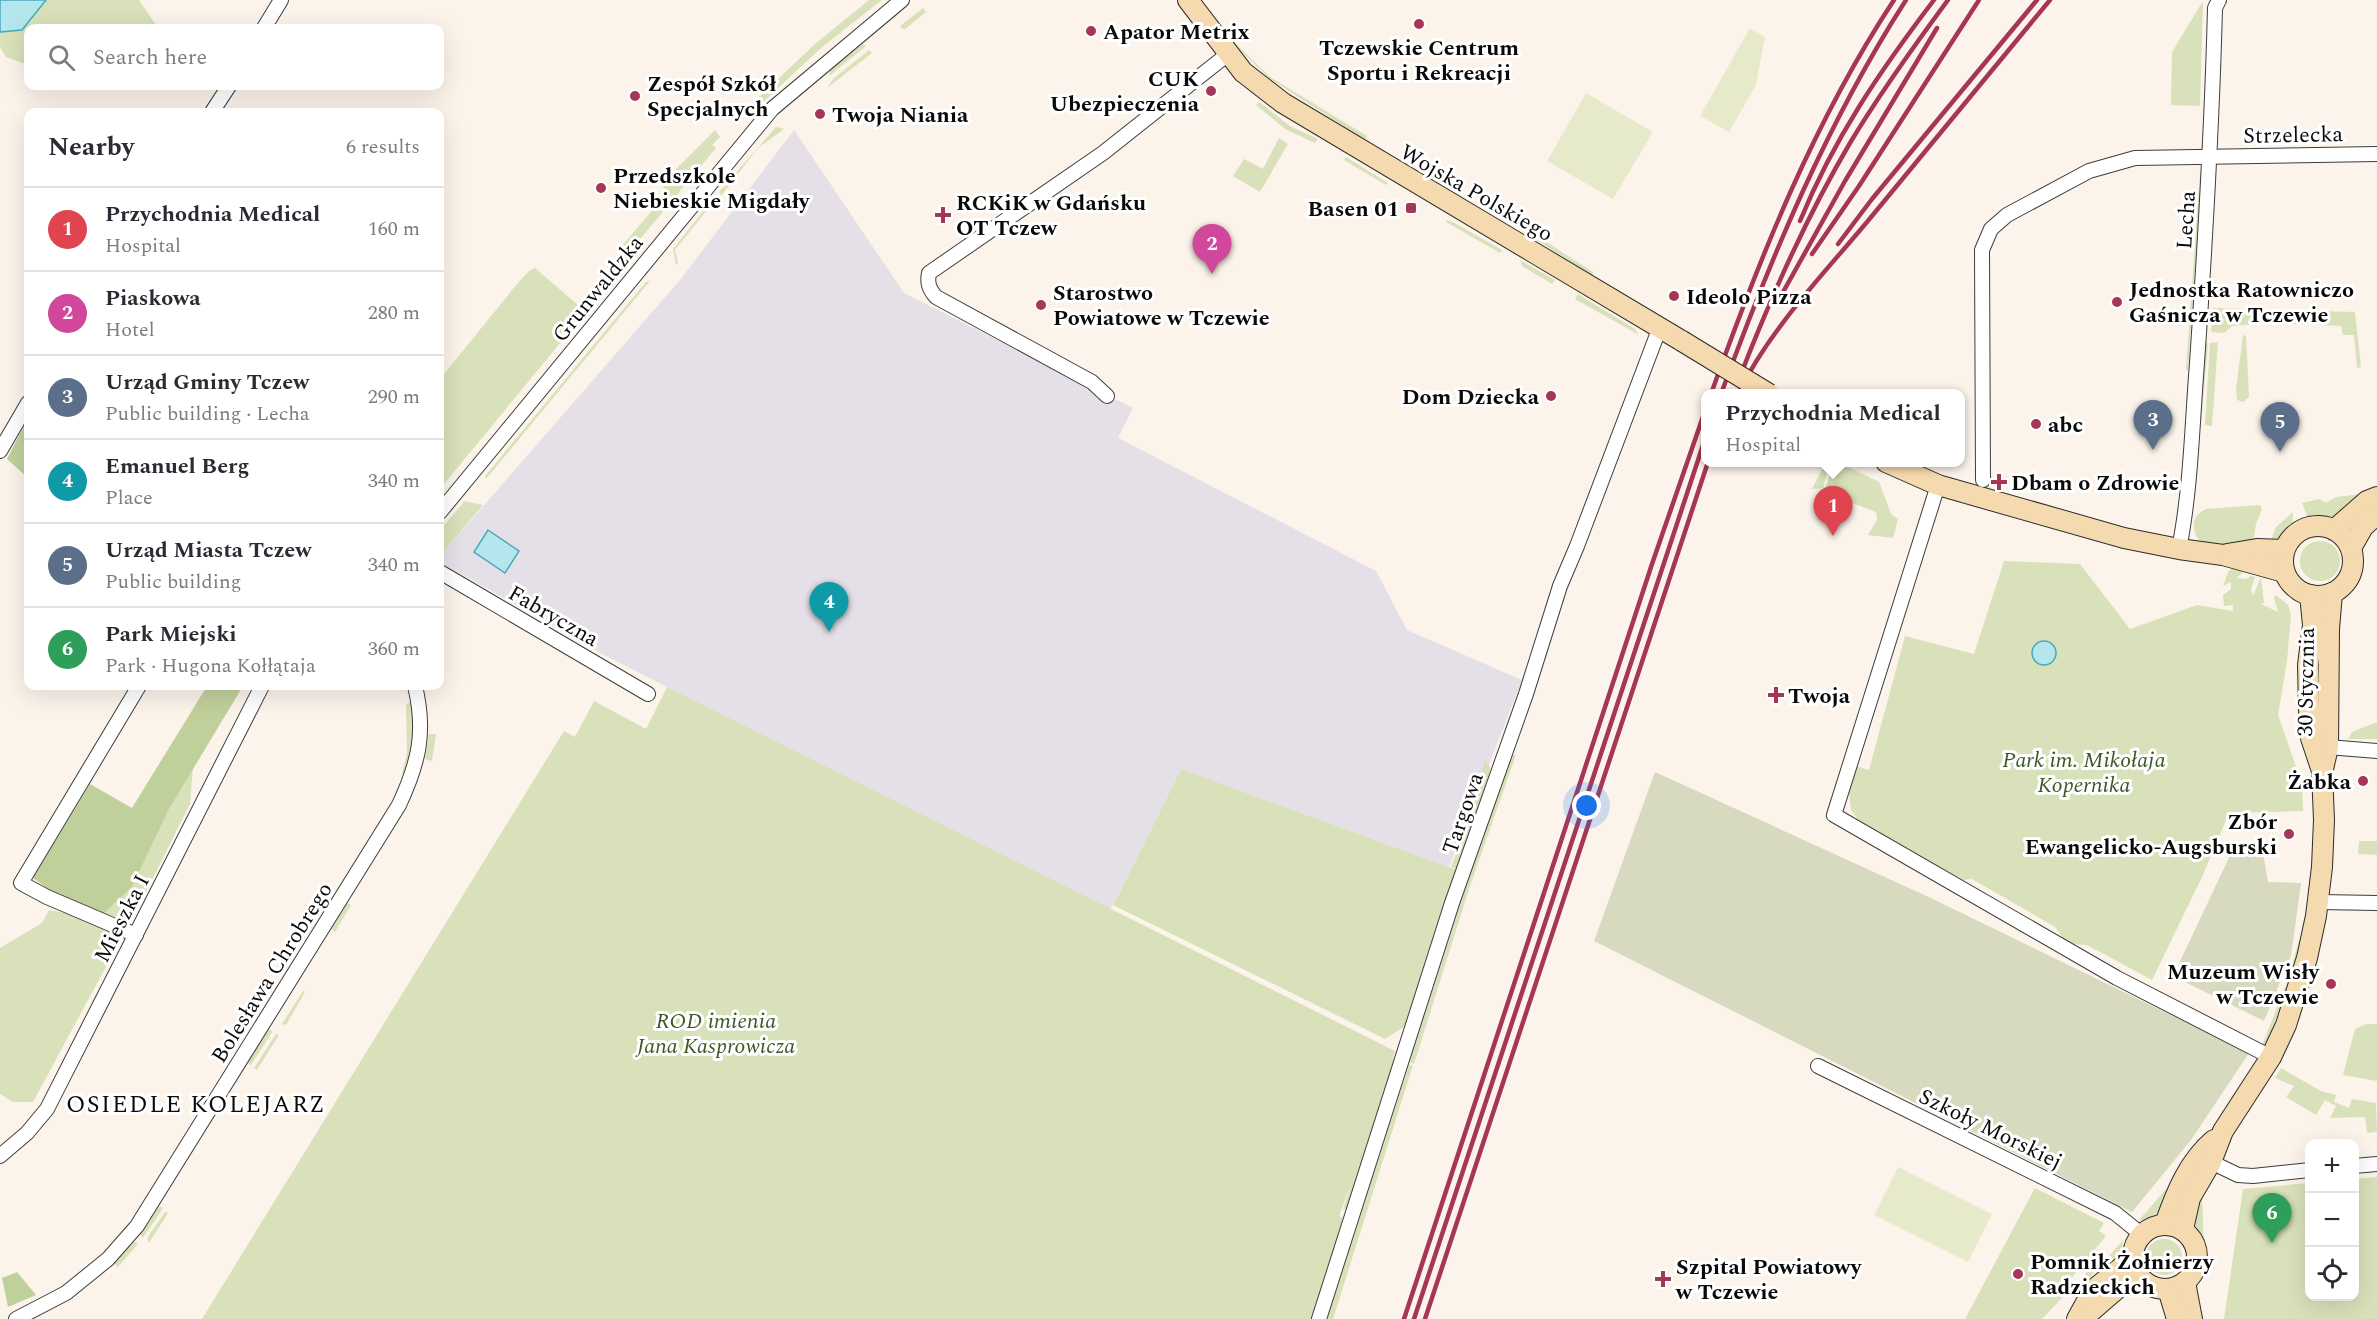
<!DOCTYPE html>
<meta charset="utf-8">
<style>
:root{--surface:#fff;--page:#f7f7f7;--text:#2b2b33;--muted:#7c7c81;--line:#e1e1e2;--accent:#b45309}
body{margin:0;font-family:Spectral,serif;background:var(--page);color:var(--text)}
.controls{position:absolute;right:18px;bottom:18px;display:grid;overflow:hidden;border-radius:12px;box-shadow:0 6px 24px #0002}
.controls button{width:54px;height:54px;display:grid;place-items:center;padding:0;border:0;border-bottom:2px solid var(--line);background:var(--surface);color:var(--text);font:30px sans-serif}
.you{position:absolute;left:1587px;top:806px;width:21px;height:21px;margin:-15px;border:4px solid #fff;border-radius:50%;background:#1a73e8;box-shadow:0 0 0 9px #1a73e833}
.badge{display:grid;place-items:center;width:39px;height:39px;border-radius:50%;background:var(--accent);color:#fff;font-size:20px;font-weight:700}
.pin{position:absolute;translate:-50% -50px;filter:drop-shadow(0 2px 3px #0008)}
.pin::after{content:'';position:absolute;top:32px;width:21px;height:18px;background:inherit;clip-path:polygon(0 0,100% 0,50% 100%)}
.popup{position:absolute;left:1701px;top:389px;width:264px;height:78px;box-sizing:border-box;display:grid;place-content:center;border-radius:12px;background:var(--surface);filter:drop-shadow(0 2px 4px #0005);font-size:20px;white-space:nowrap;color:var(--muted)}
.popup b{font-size:22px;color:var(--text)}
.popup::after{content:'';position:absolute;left:50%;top:100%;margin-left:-12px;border:12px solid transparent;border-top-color:var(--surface)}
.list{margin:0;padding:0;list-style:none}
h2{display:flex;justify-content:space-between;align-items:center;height:78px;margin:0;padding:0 24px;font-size:26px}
h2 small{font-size:20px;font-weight:400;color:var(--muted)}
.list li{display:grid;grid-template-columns:39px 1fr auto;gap:18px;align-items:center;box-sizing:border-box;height:84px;padding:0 24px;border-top:2px solid var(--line)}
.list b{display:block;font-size:22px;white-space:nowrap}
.list p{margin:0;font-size:20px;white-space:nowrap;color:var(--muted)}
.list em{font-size:20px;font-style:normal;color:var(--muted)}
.icon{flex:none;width:33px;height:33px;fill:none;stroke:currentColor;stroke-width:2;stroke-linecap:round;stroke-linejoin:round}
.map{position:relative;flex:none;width:2377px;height:1319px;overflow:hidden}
.search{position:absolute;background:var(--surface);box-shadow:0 6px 24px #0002;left:24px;top:24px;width:420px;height:66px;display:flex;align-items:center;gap:15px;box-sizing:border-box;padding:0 21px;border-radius:12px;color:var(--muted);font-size:22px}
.panel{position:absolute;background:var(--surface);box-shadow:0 6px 24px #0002;left:24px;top:108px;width:420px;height:582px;border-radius:12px}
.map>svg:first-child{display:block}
.industrial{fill:#e5dfe8}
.green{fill:#d8e1b9}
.forest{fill:#c0d09b}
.cemetery{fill:#d8dabf}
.pitch{fill:#e7eaca}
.water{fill:#b6e6ed;stroke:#47a9b9;stroke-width:1.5}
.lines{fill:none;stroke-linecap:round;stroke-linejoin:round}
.street-casing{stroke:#3d3d3d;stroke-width:16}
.secondary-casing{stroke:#2c2c2c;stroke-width:22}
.street{stroke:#fff;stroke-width:14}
.secondary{stroke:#f4daae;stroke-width:20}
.rail{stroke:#a63658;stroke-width:4.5}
.secondary-bridge-casing{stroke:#2c2c2c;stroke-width:22;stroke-linecap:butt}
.secondary-bridge{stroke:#f4daae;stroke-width:20}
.poi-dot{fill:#a63658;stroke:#fff;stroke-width:2}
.labels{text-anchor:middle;stroke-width:6;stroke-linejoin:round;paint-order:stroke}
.poi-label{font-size:22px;font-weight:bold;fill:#0a0a0a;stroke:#fff;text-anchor:start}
.street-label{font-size:22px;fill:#0a0a0a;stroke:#fff}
.park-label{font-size:22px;font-style:italic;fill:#3c5825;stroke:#fff}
.neighbourhood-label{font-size:24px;letter-spacing:1.5px;fill:#0a0a0a;stroke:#fff}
</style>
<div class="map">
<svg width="2377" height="1319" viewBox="0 0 2377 1319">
<rect width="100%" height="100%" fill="#fcf4ea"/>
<polygon class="industrial" points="794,130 904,293 1133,408 1118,438 1376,571 1407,630 1522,680 1449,867 1181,769 1109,912 604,655 440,562 440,556 680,280"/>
<g class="green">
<polygon points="46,0 139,0 158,28 28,28 28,65 6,57 0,47 0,31 29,23"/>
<polygon points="869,0 882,0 821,48 763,102 758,98 815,44"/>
<polygon points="1201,0 1237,45 1270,77 1367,136 1365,140 1269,78 1237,47"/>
<polygon points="2203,1 2200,106 2171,105 2172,52"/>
<polygon points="923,8 926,12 904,30 900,26"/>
<polygon points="863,44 866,46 829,76 830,70"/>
<polygon points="869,50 872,53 827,88 833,79"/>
<polygon points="1259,102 1290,126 1318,139 1315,143 1285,129 1256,105"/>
<polygon points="776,127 784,129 758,148 721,196 719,192"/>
<polygon points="715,130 720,137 712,145 716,148 601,286 600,283 625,250 621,247 668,192 661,184"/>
<polygon points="1279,138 1288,144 1260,192 1233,176 1244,159 1263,169"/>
<polygon points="1346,157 1388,183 1386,185 1344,160"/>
<polygon points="2200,173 2202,173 2188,370 2186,370"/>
<polygon points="704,210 707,210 675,250 678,263 676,265 673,249"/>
<polygon points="1447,220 1453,222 1502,250 1500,253 1446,222"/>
<polygon points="1531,232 1593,272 1591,275 1529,235"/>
<polygon points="1520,260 1555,280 1552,284 1522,266"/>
<polygon points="535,268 578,305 584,314 440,489 440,379 517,284 529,271"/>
<polygon points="650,281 639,294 486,479 485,476 646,282"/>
<polygon points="1578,294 1635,329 1639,335 1575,299"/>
<polygon points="2213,308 2355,312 2361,367 2357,368 2354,335 2343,335 2341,326 2267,323 2232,326 2224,333 2211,332"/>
<polygon points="2243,335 2246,336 2249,397 2243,402 2237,400 2236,389"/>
<polygon points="2218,342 2212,426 2205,425 2210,343"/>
<polygon points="2208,343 2201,424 2199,422 2204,344"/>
<polygon points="1834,462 1840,463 1879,482 1891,514 1898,519 1893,538 1868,535 1877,520 1876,512 1840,498 1841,494 1828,490 1826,487"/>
<polygon points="1825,463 1829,463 1823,488 1812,489"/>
<path d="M 2361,494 C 2343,511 2335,523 2308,518 L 2302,503 L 2319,499 L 2326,503 L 2336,497 Z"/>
<polygon points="465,501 483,505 440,556 440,530"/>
<path d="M 2260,505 L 2262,509 L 2256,524 L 2253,545 C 2234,545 2194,554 2194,526 C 2193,518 2199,512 2206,509 Z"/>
<polygon points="2293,512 2292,526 2281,537 2270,542 2276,527"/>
<circle cx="2320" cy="561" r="20"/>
<polygon points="2004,561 2080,564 2130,629 2197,605 2233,611 2233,605 2224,606 2223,595 2231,589 2231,582 2223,586 2228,572 2232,568 2249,568 2236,578 2246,579 2251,576 2255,577 2251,589 2253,596 2261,577 2264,603 2261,604 2278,612 2274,598 2276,595 2288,605 2291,615 2287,661 2278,715 2302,784 2303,811 2229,813 2202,877 2152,980 2087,945 2067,944 2055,927 1972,879 1964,880 1862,826 1851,810 1849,793 1856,766 1869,770 1905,636 1974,654"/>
<polygon points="667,687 1395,1051 1393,1058 1395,1063 1348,1208 1343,1210 1351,1183 1339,1216 1344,1220 1313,1319 202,1319 564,731 575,737 594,701 646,729"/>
<path d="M 412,702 C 415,727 414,750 406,774 L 402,774 L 407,753 L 406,704 Z"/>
<polygon points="2377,722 2377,739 2348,739 2352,732"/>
<polygon points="429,734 436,734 432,761 425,759"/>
<polygon points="1512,755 1516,755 1469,889 1414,1064 1409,1062 1472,864"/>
<polygon points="1485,760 1490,767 1490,771 1457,869 1451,867 1463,836"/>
<polygon points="193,767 190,804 132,920 103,914 132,887 169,809"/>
<polygon points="1181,769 1457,870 1404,1027 1385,1039 1113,905"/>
<polygon points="2359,841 2377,841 2377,855 2358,854"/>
<polygon points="347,903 351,905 335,932 331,929"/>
<polygon points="49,910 84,916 121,939 33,1102 13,1102 0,1094 0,948 42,923"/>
<polygon points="2306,917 2289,986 2266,1044 2261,1048 2286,985"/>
<polygon points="303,991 305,992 286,1025 282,1024"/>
<polygon points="2366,1024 2377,1024 2377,1081 2343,1075 2355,1029"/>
<polygon points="268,1029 273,1031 251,1065 247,1063"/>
<polygon points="276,1034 279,1035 257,1070 254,1068"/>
<polygon points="1409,1065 1413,1065 1333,1319 1326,1319"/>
<polygon points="2281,1068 2321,1091 2336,1095 2334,1102 2349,1108 2352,1099 2376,1103 2377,1132 2367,1133 2365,1117 2330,1118 2336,1106 2325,1100 2316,1115 2286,1097 2294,1086 2275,1078"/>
<polygon points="2377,1177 2377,1319 2224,1319 2243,1189 2309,1183 2310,1296 2354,1296 2355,1179"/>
<path d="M 2175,1179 C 2167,1196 2162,1220 2139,1220 Z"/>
<polygon points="2035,1188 2104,1223 2099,1231 2106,1236 2059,1293 2063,1297 2042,1319 1965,1319"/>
<polygon points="2199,1195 2202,1197 2204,1245 2194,1221"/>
<polygon points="159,1206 163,1208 143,1238 139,1234"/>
<polygon points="165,1212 168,1213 149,1243 147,1238"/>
<circle cx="2164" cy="1257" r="18"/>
<polygon points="2123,1240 2122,1254 2112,1265 2108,1257"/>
<polygon points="134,1241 138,1244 118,1267 113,1263"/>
<polygon points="2098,1258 2101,1265 2075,1293 2071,1292"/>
</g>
<g class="forest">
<polygon points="28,418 28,478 7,459"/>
<polygon points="207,686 243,686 169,809 132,887 103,914 51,891 33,878 90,784 132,808"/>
<polygon points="17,1272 36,1295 8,1307 2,1278"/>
</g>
<g class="cemetery">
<polygon points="1655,772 1933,899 2249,1053 2191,1140 2132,1212 1594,941"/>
<polygon points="2235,845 2260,847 2264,859 2268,882 2301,883 2291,956 2264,1021 2173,976"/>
</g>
<g class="pitch">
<polygon points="1750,28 1765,37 1756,85 1729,132 1700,116"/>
<polygon points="1586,93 1653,132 1613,199 1547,161"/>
<polygon points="1898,1167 1992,1214 1968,1262 1874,1215"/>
</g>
<g class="water">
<polygon points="0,0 46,0 22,30 0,32"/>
<polygon points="488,530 519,551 505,573 474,552"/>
<circle cx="2044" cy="653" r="12"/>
</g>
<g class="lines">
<defs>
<g id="street">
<polyline points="264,28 281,0"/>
<polyline points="212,112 229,86"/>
<path d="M 1107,396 L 1092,382 L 936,297 C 929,289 927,283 929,273 L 1103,153 L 1228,54"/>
<polyline points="0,451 28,403"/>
<polyline points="1983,480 1982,250 1991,229 2007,215 2089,171 2135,158 2377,154"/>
<polyline points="1938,485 1834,815 2117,978 2271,1057"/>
<polyline points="440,512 772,109 902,0"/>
<path d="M 2179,549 C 2191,489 2192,425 2197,363 C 2205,245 2212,127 2215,8 L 2219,0"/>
<polyline points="440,572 648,694"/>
<polyline points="2328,747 2377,751"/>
<polyline points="2319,902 2377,903"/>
<polyline points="136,935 47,897 21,883 139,686"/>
<polyline points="1818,1066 2115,1213 2141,1234"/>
<polyline points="0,1156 27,1133 47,1109 262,686"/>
<polyline points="2211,1162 2238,1175 2253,1176 2310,1170"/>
<polyline points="2354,1166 2377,1164"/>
<path d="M 16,1319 L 66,1293 L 108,1259 L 137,1226 L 399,805 C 419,762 426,732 415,686"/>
<polyline points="1319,1319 1452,903 1526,694 1560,586 1577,546 1660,327"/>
</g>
<g id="secondary">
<polyline points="1188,0 1243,72 1283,103 1682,341"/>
<polyline points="1886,462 1938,485 2124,538 2179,549 2223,555 2284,572"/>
<circle cx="2318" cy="561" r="35"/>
<polyline points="2334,530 2367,501 2377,497"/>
<polyline points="2351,548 2363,527 2377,514"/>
<polyline points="2227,554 2257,549 2284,550"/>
<polyline points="2323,769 2328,747 2329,629 2332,593"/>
<path d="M 2165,1224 C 2176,1193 2188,1162 2214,1140"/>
<circle cx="2165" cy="1257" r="32"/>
<polyline points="2183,1229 2190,1198 2211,1162 2223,1131 2271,1057 2286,1025 2307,958 2316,916 2322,867 2324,820 2322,771 2311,738 2309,710 2308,665 2313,625 2310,595"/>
<polyline points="2185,1282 2192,1319"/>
<polyline points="2168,1289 2177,1319"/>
<polyline points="2077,1319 2093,1290 2132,1259"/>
<polyline points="2082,1319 2118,1288 2139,1277"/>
</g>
</defs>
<use href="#street" class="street-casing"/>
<use href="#secondary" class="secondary-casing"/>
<use href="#street" class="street"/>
<use href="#secondary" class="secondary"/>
<g class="rail">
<path d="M 1800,221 C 1834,138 1880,71 1934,0"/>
<polyline points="1838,244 1872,199 2037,0"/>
<polyline points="1812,254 1859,186 1979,0"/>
<polyline points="1777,303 1845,181 1937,28"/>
<path d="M 1741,374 C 1772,294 1807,216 1850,143 C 1880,93 1914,46 1948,0"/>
<path d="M 1711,394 C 1760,257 1814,121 1894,0"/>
<path d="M 1721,394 C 1771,257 1827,123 1906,0"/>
<path d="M 1738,394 C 1770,329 1821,277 1867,222 C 1928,148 1989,74 2050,0"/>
<polyline points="1404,1319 1652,564 1706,408"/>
<polyline points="1414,1319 1706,436"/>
<polyline points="1425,1319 1708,462"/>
</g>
<defs>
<polyline id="secondary-bridge" points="1682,341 1769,394"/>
</defs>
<use href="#secondary-bridge" class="secondary-bridge-casing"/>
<use href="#secondary-bridge" class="secondary-bridge"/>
</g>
<g class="poi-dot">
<circle cx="1419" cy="24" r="6"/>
<circle cx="1091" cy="31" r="6"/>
<circle cx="1211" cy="91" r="6"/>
<circle cx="635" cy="96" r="6"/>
<circle cx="820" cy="114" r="6"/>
<circle cx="601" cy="188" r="6"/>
<rect x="1405" y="202" width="12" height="12" rx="3"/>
<path d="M940 206h6v6h6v6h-6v6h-6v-6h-6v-6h6z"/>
<circle cx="1674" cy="296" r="6"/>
<circle cx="2117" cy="302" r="6"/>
<circle cx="1041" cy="305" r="6"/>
<circle cx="1551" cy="396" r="6"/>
<circle cx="2036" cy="424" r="6"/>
<path d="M1996 473h6v6h6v6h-6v6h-6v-6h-6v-6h6z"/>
<path d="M1773 686h6v6h6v6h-6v6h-6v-6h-6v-6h6z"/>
<circle cx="2363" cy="781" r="6"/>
<circle cx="2289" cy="834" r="6"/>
<circle cx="2331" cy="984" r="6"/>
<circle cx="2018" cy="1274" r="6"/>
<path d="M1660 1270h6v6h6v6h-6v6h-6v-6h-6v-6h6z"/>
</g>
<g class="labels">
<g class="poi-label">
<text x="1103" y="39">Apator Metrix</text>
<text x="1419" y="55" text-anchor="middle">Tczewskie Centrum<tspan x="1419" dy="25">Sportu i Rekreacji</tspan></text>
<text x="1199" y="86" text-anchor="end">CUK<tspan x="1199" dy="25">Ubezpieczenia</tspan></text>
<text x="647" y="91">Zespół Szkół<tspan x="647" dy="25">Specjalnych</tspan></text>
<text x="832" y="122">Twoja Niania</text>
<text x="613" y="183">Przedszkole<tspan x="613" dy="25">Niebieskie Migdały</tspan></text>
<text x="956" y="210">RCKiK w Gdańsku<tspan x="956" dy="25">OT Tczew</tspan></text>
<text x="1399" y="216" text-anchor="end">Basen 01</text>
<text x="2129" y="297">Jednostka Ratowniczo<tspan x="2129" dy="25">Gaśnicza w Tczewie</tspan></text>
<text x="1053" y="300">Starostwo<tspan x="1053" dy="25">Powiatowe w Tczewie</tspan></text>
<text x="1686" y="304">Ideolo Pizza</text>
<text x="1539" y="404" text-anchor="end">Dom Dziecka</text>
<text x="2048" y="432">abc</text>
<text x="2011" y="490">Dbam o Zdrowie</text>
<text x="1788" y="703">Twoja</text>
<text x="2351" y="789" text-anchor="end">Żabka</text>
<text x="2277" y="829" text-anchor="end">Zbór<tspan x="2277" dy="25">Ewangelicko-Augsburski</tspan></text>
<text x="2319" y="979" text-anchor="end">Muzeum Wisły<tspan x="2319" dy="25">w Tczewie</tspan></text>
<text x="2030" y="1269">Pomnik Żołnierzy<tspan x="2030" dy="25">Radzieckich</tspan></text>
<text x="1676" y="1274">Szpital Powiatowy<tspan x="1676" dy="25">w Tczewie</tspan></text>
</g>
<g class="street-label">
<text transform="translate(2293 134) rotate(-1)" y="8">Strzelecka</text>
<text transform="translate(1477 192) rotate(30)" y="8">Wojska Polskiego</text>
<text transform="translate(2185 220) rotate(-86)" y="8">Lecha</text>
<text transform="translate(597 288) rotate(-51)" y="8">Grunwaldzka</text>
<text transform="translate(554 615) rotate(30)" y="8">Fabryczna</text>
<text transform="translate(2305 682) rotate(-89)" y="8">30 Stycznia</text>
<text transform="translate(1462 813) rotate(-71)" y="8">Targowa</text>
<text transform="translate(121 918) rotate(-63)" y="8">Mieszka I</text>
<text transform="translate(271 972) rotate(-58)" y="8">Bolesława Chrobrego</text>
<text transform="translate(1991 1128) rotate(26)" y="8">Szkoły Morskiej</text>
</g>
<g class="park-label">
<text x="2084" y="767">Park im. Mikołaja<tspan x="2084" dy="25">Kopernika</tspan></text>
<text x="716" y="1028">ROD imienia<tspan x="716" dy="25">Jana Kasprowicza</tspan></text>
</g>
<g class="neighbourhood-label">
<text x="196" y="1112">OSIEDLE KOLEJARZ</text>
</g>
</g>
</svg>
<div class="controls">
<button>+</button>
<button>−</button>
<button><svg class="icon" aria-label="locate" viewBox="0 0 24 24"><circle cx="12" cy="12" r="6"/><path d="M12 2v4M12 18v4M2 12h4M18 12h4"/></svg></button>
</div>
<div class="you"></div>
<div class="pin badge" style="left:1833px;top:536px;background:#e0444e">1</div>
<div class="popup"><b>Przychodnia Medical</b>Hospital</div>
<div class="pin badge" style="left:1212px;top:274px;background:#d1479c">2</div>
<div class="pin badge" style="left:2153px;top:450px;background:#5c6f8a">3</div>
<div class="pin badge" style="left:829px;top:632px;background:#0f9aa8">4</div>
<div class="pin badge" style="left:2280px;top:452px;background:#5c6f8a">5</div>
<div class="pin badge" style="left:2272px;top:1243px;background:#2e9e5b">6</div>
<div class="search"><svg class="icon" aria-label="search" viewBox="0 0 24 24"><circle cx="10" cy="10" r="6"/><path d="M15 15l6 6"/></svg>Search here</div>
<section class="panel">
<h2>Nearby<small>6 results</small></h2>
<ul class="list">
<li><span class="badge" style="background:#e0444e">1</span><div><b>Przychodnia Medical</b><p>Hospital</p></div><em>160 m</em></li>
<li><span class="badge" style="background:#d1479c">2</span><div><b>Piaskowa</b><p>Hotel</p></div><em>280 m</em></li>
<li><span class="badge" style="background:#5c6f8a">3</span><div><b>Urząd Gminy Tczew</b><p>Public building · Lecha</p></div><em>290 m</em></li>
<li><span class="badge" style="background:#0f9aa8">4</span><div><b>Emanuel Berg</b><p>Place</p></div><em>340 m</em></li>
<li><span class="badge" style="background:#5c6f8a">5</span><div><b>Urząd Miasta Tczew</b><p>Public building</p></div><em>340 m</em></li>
<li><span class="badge" style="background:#2e9e5b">6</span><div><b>Park Miejski</b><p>Park · Hugona Kołłątaja</p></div><em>360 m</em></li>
</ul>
</section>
</div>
